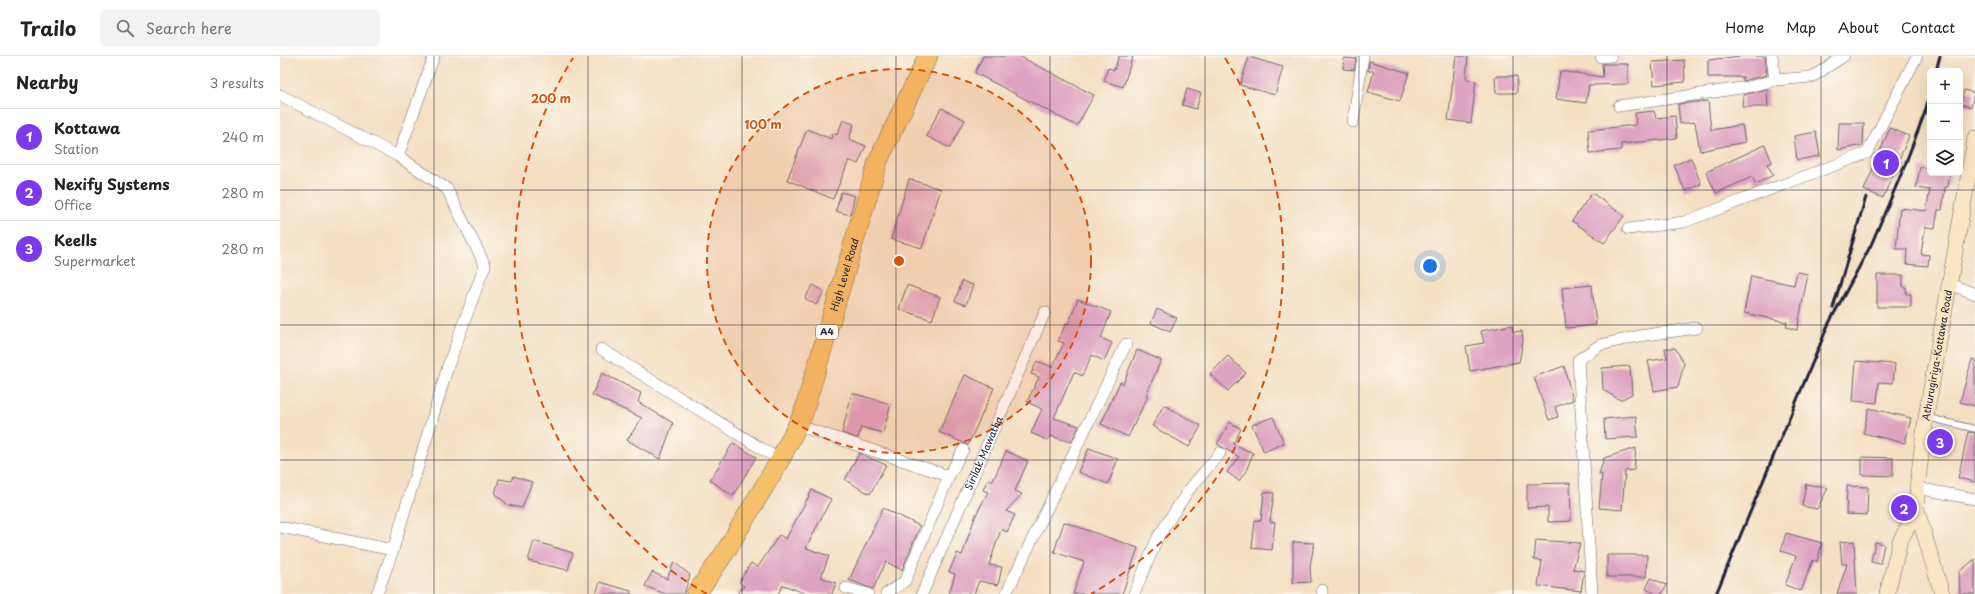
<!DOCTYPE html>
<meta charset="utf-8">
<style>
:root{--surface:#fff;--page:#f2f2f2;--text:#222;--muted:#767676;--line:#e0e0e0;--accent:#7c3aed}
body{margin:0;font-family:"Playpen Sans",sans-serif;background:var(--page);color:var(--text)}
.controls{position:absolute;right:12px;top:12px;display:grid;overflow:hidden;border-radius:6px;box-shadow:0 4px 16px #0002}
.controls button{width:36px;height:36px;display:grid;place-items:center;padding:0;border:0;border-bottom:1px solid var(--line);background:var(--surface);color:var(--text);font:20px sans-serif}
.you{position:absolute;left:1150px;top:210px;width:14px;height:14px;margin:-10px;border:3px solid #fff;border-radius:50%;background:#1a73e8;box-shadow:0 0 0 6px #1a73e833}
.badge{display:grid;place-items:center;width:26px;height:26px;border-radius:50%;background:var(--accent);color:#fff;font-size:13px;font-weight:700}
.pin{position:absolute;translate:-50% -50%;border:2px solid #fff;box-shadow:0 1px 4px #0006}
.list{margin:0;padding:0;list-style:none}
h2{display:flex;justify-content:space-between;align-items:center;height:52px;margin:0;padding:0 16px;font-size:17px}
h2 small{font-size:13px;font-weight:400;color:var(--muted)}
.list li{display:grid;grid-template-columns:26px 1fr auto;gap:12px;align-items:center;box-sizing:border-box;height:56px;padding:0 16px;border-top:1px solid var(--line)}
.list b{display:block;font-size:15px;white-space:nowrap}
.list p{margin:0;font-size:13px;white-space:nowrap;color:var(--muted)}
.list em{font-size:13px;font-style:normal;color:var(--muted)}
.icon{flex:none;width:22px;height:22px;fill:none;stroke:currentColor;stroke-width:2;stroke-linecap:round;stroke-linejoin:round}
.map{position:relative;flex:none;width:1695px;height:538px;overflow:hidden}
header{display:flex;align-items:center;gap:24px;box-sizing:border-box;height:56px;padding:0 20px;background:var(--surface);border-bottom:1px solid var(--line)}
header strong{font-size:19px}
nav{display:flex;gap:22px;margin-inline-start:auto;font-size:14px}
.search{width:280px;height:36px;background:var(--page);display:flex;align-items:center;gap:10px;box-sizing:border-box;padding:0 14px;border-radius:6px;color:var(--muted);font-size:15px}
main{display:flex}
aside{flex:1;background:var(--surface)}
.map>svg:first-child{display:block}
.building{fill:#dea3c1}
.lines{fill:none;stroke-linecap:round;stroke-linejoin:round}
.lane-casing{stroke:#6c646b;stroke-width:7}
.street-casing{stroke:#6c646b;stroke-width:12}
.secondary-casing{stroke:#6c646b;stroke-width:16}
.highway-casing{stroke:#6c646b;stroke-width:20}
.lane{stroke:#fff;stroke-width:5.5}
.street{stroke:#fff;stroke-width:11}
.secondary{stroke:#fbe6c4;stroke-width:15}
.highway{stroke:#f6c06b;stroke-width:19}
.rail{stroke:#22223b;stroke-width:3}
.grid{fill:none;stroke:#22223b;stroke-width:1;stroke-opacity:0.55}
.ring{fill:none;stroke:#d45411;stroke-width:2;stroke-dasharray:7 5}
.labels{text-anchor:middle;stroke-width:3;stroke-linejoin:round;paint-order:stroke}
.shield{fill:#fbf7ec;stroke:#636270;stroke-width:1}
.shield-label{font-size:9px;font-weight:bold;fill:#22223b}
.street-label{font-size:10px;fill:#22223b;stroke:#fbf7ec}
.centre{fill:#d45411;stroke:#fbf7ec;stroke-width:2}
.ring-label{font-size:12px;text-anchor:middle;font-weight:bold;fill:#d45411;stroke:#fbf7ec;stroke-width:3;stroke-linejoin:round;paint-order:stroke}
</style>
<header>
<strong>Trailo</strong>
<div class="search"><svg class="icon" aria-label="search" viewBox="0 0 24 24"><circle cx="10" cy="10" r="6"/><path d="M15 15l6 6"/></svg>Search here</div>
<nav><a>Home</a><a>Map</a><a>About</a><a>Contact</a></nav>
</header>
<main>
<aside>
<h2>Nearby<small>3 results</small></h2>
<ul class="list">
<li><span class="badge">1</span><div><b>Kottawa</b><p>Station</p></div><em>240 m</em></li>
<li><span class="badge">2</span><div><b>Nexify Systems</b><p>Office</p></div><em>280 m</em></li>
<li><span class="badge">3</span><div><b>Keells</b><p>Supermarket</p></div><em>280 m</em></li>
</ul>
</aside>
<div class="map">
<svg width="1695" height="538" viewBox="0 0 1695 538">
<rect width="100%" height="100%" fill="#fbf7ec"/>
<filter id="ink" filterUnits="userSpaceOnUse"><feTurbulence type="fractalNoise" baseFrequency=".025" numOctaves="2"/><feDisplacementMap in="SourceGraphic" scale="8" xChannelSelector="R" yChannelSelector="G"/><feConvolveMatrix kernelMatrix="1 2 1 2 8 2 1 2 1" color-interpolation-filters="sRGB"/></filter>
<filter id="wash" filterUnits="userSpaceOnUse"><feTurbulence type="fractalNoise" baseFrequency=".012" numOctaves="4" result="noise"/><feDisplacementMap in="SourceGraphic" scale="16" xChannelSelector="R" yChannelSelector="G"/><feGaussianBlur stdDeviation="0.9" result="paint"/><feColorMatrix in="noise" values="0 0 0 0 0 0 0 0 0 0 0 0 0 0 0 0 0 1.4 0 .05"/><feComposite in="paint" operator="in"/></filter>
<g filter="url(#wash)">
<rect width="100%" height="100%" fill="#f4dfc3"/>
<g id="blocks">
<g class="building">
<polygon points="703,0 739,0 814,39 797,70 695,17"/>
<polygon points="839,0 853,0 843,31 824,25 828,12 834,14"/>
<polygon points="1176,0 1188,0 1186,23 1196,25 1191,67 1168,64"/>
<polygon points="1460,0 1485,0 1487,19 1463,25 1463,21 1428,21 1428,4"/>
<polygon points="969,1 1003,11 995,39 960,29"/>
<polygon points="1064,2 1076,3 1074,14 1063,13"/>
<polygon points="1404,4 1405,26 1374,29 1372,6"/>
<polygon points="1089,5 1129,17 1120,45 1088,36 1094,15 1088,15"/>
<polygon points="1322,8 1348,8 1348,28 1309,29 1306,47 1276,43 1280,15 1323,21"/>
<polygon points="1215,20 1237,20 1237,37 1216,37"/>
<polygon points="907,33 921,37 916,53 902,49"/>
<polygon points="1487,33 1488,51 1462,51 1463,39"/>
<polygon points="1684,34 1694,37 1691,51 1681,48"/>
<polygon points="1428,45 1431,74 1462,69 1465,86 1420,95 1415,66 1400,68 1398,48"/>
<polygon points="661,52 685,64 670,92 646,80"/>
<polygon points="1374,55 1376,62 1395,60 1397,82 1341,88 1341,94 1310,97 1308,74 1356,69 1355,57"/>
<polygon points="563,64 574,68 569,83 586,90 578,108 569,104 553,143 507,124 527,73 551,83 553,77 557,79"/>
<polygon points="1559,67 1584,67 1583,89 1558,94"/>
<polygon points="1610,72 1629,80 1603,142 1584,134"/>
<polygon points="1536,76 1540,100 1517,104 1514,80"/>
<polygon points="1485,89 1492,106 1487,108 1493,119 1476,128 1472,121 1436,137 1426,116"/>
<polygon points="1411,102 1421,128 1405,135 1394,109"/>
<polygon points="1640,111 1650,113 1650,117 1670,117 1668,131 1665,131 1662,154 1658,154 1655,172 1645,171 1641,198 1649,199 1648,210 1626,208 1627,193 1616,193 1620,152 1646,155 1650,134 1636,132"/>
<polygon points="629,123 661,133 642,192 611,183"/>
<polygon points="561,136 575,140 570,159 556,155"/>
<polygon points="1312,137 1344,160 1324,187 1292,165"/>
<polygon points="1517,216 1528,218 1517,274 1506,271 1507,266 1464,257 1471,220 1514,229"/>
<polygon points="1597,219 1623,219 1623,231 1626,231 1626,238 1631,238 1631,251 1597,251"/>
<polygon points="682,225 693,229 686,249 675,245"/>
<polygon points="533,229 544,236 536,249 525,242"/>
<polygon points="627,229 660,241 652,264 619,253"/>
<polygon points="1312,229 1316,269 1286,272 1282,232"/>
<polygon points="798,243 831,256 821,282 832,287 824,305 812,299 802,320 794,316 774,362 799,370 791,386 770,380 767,384 751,377 762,353 747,346 759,321 751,318 757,305 772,311 784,287 778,285 786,267 788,268"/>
<polygon points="877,253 897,262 890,276 871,267"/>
<polygon points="1232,269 1233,276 1242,275 1243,285 1239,306 1190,315 1186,290 1204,287 1201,275"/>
<polygon points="1385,292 1395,292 1404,307 1398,331 1374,335 1368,305 1387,302"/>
<polygon points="857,294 881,304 866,339 868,340 848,381 821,368 840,326 843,328"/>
<polygon points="948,300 966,317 948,335 930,318"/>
<polygon points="1692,303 1695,304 1695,350 1680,346"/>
<polygon points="1576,305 1615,308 1613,327 1599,326 1597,347 1573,345"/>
<polygon points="1284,310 1293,344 1275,351 1278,361 1269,364 1254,321"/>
<polygon points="1350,310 1352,338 1340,344 1323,334 1322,312"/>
<polygon points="322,317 361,337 358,346 393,367 380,403 347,384 362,362 312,339"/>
<polygon points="685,319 714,332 688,389 659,376"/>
<polygon points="572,337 611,348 603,377 581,371 578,382 562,377"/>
<polygon points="884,349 921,370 909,391 872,370"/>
<polygon points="1589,352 1631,362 1625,387 1583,377"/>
<polygon points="1356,360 1358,381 1325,383 1324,363"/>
<polygon points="993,361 1004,387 984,396 972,369"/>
<polygon points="950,366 961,373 953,388 973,397 966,415 959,425 947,416 959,401 937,388"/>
<polygon points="1688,376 1695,377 1695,426 1678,422"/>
<polygon points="453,387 476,401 453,440 430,424"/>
<polygon points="809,392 838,403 828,428 798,416"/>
<polygon points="1356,392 1354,414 1345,415 1342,454 1319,452 1322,418 1319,418 1324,402"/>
<polygon points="726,395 748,405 735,435 742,438 726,455 735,459 727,476 721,473 709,509 722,511 718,529 699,525 694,538 669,538 675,518 669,516 677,497 682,499 695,461 708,436 703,434 708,423 713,425"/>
<polygon points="579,397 606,409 590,438 565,424"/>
<polygon points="1582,401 1613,402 1613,420 1582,419"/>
<polygon points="234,420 252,426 242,452 228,449 215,438 219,423 232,425"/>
<polygon points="1290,427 1291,465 1268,466 1268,451 1247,452 1247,428"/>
<polygon points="1526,428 1548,432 1537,453 1522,450"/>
<polygon points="1567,430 1588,431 1587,459 1566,458"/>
<polygon points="532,434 551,443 526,492 549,500 541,521 556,527 552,538 527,538 503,529 498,538 457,538 464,530 459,526 471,507 478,511 499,479 506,483"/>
<polygon points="984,436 994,437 990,466 995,466 992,494 972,492 975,464 981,465"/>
<polygon points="603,452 640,470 622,514 606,506 593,533 569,524"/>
<polygon points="784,466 858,492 842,538 793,538 804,506 774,496"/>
<polygon points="1506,477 1542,487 1537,506 1533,504 1521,535 1505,529 1516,500 1501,495"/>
<polygon points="1256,484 1300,487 1293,513 1304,515 1301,535 1258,530 1262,505 1254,504"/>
<polygon points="254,485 293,497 288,514 248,505"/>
<polygon points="1574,485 1577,538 1557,538 1567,508 1562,508 1560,486"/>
<polygon points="1013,486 1034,487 1030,511 1031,526 1013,527"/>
<polygon points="1595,486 1604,488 1600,508 1591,506"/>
<polygon points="1327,499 1367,499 1366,521 1327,521"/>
<polygon points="1695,503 1695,538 1680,538 1679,516"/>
<polygon points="394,506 410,519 404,538 385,538 365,530 372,516 387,523"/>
<polygon points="1371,522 1387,529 1382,538 1376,538 1366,533"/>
<polygon points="320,526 351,535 351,538 316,538"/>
</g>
</g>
</g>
<g filter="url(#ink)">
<use href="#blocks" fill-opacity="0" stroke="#6c646b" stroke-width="1"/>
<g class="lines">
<defs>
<polyline id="lane" points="1646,361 1695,373"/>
<g id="street">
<polyline points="1492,0 1495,24 1532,21 1564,0"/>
<polyline points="1321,1 1331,0"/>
<polyline points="0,39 118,100 167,133 205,209 168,310 113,494"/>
<polyline points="1339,50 1468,31 1495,24"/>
<polyline points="1073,66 1083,0"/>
<polyline points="118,100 154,0"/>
<polyline points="1348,173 1404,166 1587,97 1637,0"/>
<polyline points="1670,228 1695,238"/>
<polyline points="321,293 500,404"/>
<polyline points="526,372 669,420 625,525 606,538"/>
<polyline points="669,420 683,394"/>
<polyline points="1637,432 1695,443"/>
<polyline points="0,471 113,494 97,538"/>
<polyline points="566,532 588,538"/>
<path id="s1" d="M 642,538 L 765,256"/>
<polyline points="726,538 846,288"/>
<polyline points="854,538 878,481 908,435 940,397"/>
<polyline points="1042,538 1042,534"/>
<polyline points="1312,538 1298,304 1320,289 1359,280 1417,272"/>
</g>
<g id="secondary">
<polyline points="1607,538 1620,485 1637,454"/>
<path id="s2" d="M 1662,538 L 1637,454 L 1637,432 L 1646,361 L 1695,82"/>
</g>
<g id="highway">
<path id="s3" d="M 416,538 L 444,498 L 500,404 L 523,358 L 598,105 L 648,0"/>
</g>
</defs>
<use href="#lane" class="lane-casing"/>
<use href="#street" class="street-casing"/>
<use href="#secondary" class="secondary-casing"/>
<use href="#highway" class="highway-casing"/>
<use href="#lane" class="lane"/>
<use href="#street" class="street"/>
<use href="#secondary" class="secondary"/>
<use href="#highway" class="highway"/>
<g class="rail">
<polyline points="1656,15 1660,0"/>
<polyline points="1553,252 1586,141"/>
<polyline points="1436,538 1549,267 1591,189 1623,114 1645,56 1650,38"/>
</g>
</g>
</g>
<path class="grid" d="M 154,0 L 154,538M 308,0 L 308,538M 462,0 L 462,538M 616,0 L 616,538M 770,0 L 770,538M 925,0 L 925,538M 1079,0 L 1079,538M 1233,0 L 1233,538M 1387,0 L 1387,538M 1541,0 L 1541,538M 0,134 L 1695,134M 0,269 L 1695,269M 0,404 L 1695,404"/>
<circle cx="619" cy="205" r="192" fill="#d45411" fill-opacity=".12"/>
<g class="ring">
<circle cx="619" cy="205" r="192"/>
<path d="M427 538A384 384 0 0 1 293 2M945 2A384 384 0 0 1 811 538"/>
</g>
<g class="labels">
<rect class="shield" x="536" y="269" width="22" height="14" rx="3"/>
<g class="shield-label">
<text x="547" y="279">A4</text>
</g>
<g class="street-label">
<text dy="4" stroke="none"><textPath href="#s3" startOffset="355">High Level Road</textPath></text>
<text dy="4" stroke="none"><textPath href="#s2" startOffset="244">Athurugiriya-Kottawa Road</textPath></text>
<text dy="4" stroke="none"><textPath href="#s1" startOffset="154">Sirilak Mawatha</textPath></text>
</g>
</g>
<circle cx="619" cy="205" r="6" class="centre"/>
<g class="ring-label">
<text x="271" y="47">200 m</text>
<text x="483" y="73">100 m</text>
</g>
</svg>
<div class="controls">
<button>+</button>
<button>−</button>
<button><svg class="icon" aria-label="layers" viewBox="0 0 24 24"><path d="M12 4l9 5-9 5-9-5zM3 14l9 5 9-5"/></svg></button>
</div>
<div class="you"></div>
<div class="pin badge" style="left:1606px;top:107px">1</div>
<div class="pin badge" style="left:1624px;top:452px">2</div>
<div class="pin badge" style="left:1660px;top:386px">3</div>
</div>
</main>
